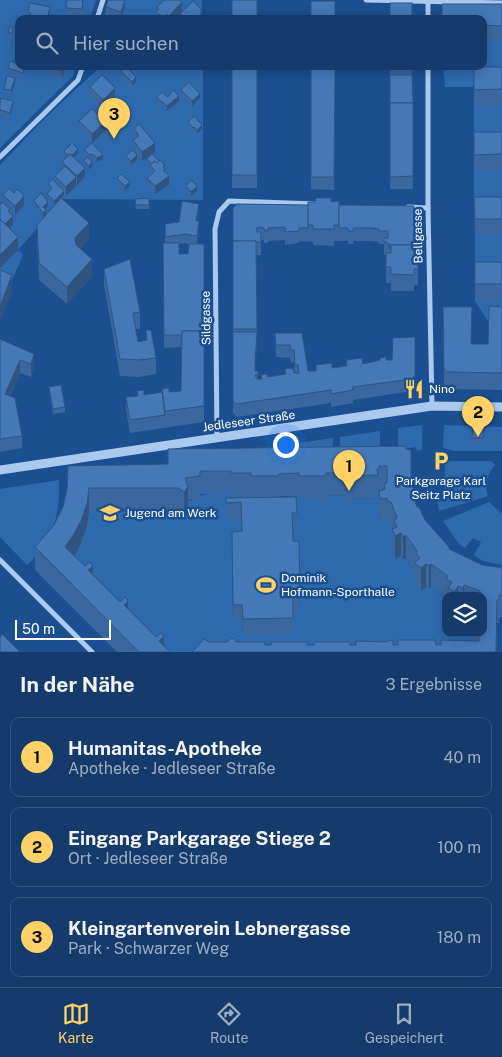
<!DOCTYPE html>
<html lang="de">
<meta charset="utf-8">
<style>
:root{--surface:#143b6b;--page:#1d4271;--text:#f1f3f6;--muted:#9dadc1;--line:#33557e;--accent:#ffd166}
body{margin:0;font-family:"Public Sans",sans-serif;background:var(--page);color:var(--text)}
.controls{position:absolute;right:15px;bottom:15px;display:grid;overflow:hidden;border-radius:10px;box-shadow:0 2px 12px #0003}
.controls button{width:45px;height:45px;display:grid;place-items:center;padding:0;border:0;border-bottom:1px solid var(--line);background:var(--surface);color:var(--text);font:25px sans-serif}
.scale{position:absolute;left:15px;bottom:12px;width:96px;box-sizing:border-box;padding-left:5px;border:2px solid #fff;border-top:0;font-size:14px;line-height:18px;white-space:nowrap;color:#fff;-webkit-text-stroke:4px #1b4f8f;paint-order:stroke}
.you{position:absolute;left:285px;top:444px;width:18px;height:18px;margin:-12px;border:4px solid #fff;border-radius:50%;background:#1a73e8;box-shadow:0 0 0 8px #1a73e833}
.badge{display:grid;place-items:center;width:32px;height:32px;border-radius:50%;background:var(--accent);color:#111;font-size:16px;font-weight:700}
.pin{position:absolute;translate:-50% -41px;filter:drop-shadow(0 1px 2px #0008)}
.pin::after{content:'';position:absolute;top:26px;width:18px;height:15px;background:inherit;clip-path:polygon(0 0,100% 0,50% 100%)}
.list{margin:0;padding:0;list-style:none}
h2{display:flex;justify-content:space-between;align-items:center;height:65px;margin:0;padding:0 20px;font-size:21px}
h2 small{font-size:16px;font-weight:400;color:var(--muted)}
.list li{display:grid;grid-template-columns:32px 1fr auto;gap:15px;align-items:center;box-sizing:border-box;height:80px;margin:0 10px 10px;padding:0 10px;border:1px solid var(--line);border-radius:10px}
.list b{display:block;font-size:19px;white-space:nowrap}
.list p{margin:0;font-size:16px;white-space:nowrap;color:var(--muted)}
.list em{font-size:16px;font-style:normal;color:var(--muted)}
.icon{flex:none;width:28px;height:28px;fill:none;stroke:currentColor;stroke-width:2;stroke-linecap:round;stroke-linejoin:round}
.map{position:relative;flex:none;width:502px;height:652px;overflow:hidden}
.search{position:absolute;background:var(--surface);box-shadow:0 2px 12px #0003;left:15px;right:15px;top:15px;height:55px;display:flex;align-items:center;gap:12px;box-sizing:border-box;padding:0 18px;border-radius:10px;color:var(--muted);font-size:19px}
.sheet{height:335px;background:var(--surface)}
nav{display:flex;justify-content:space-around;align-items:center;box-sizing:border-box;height:70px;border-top:1px solid var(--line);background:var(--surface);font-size:14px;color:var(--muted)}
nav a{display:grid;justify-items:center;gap:2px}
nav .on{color:var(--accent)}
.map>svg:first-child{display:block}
.green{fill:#2e69ad;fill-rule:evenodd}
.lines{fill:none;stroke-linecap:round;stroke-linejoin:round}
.minor{stroke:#a9c9ee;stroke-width:5}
.tertiary{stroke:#a9c9ee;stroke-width:9}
.wall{fill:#3a679d;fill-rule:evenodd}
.shaded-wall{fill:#305480}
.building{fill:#4478b7;stroke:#305480}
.labels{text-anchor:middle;stroke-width:5;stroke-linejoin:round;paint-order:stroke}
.street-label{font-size:12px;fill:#fff;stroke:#1b4f8f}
.poi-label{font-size:12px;fill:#fff;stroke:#1b4f8f;text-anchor:start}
</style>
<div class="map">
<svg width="502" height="652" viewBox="0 0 502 652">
<rect width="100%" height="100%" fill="#1b4f8f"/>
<g class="green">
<polygon points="0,0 96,0 90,19 19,19 19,66 76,66 73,76 0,148"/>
<polygon points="109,0 202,0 202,19 103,19"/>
<polygon points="483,42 502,42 502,83 474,84 473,87 445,87 443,66 483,66"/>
<polygon points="95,66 203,66 203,200 63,199 18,250 23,255 8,290 0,286 0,165 46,117 98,69"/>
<polygon points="474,106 502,106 502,148 474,149"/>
<rect x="474" y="171" width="28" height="42"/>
<rect x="475" y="236" width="27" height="43"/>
<polygon points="475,301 502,301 502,323 489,323"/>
<polygon points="422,425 422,450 417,451 415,447 398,450 398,428"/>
<polygon points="444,425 502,427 502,451 454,451 443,448"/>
<polygon points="380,431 380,458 340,459 340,437"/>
<polygon points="333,438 332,458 292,459 292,444"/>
<path d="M 445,461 L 491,461 L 495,465 C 487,474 484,485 488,496 L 439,511 L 437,500 L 444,499 Z"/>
<path d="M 59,480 C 60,515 54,541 27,565 L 0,537 L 0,489 Z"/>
<path d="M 379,489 L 387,489 L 379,514 L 380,521 L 387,521 L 388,524 L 391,524 L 397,541 L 395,559 L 401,556 L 403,559 L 406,558 L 417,574 L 416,585 L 421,591 L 426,587 L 429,589 L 431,587 L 446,598 L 446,633 L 475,633 L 474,652 L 148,652 L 74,557 L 89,511 L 178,511 L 184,514 L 188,510 L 185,500 L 192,501 L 192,499 C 208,489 233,494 251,496 L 251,499 L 299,496 L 300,499 L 326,499 L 326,496 L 346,495 L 346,499 L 377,498 L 377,492 ZM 241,519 L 292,530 L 293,558 L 299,558 L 300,611 L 293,612 L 243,635 L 242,621 L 233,621 L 232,548 L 242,548 Z"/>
<polygon points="489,502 502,514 502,565 483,561 474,555 481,542 473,538 465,548 459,544 443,521"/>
</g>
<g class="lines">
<g class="minor">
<polyline points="366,0 502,3"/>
<polyline points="97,19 103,0"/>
<polyline points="428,19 428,0"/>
<polyline points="428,66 428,208 432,406"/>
<polyline points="0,157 78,80 83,66"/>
<polyline points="408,207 428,208"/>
<polyline points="217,439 215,229 219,212 229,201 315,204"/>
<polyline points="0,560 92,652"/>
</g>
<polyline class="tertiary" points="0,470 432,406 502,407"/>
</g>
<g class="wall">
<polygon points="125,0 125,7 121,19 114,19 106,16 106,7"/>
<polygon points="502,4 502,42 483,42 483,19"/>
<polygon points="83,6 82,18 66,17 66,8"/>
<polygon points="157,7 182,11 175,19 156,19"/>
<polygon points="28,12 50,16 49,19 28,19"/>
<polygon points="180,14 201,19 180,19"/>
<polygon points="13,32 12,38 8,37 8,33"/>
<polygon points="46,66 65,66 62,79 49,76 49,72 46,71"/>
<polygon points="113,66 125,66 136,82 132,86 113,67"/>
<rect x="232" y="66" width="25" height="122"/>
<polygon points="311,66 335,66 334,190 311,189"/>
<polygon points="390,66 412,66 413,189 390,189"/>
<rect x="474" y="67" width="28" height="39"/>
<polygon points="8,68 25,70 23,77 8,72"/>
<polygon points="15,83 11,95 4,93 4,89"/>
<polygon points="90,87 115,97 103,109 90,95"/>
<polygon points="181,90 200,98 192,106 181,94"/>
<polygon points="156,97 168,97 179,101 167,111 156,102"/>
<polygon points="0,102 13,105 10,117 0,115"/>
<polygon points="105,112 124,124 116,131 110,126 110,124 105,117"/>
<polygon points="79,121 106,130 92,143 79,129"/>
<polygon points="188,122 202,129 197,134 194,131 193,133 188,127"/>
<polygon points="134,128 155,152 142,161 133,149 133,140 135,138 134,136"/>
<rect x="474" y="132" width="28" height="39"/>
<polygon points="84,150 103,159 97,162 92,158 90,160 92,166 89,170 84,165 84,161 87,157 84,154"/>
<polygon points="64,151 78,154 74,157 85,177 77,185 76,184 76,186 66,196 64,194 64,195 61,198 89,239 80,249 92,276 67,304 39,280 37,242 37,225 54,205 47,198 47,194 50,190 48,188 48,184 55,182 55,176 62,168 62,162 66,158 64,155"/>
<polygon points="126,156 137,160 131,165 126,160"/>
<polygon points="147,159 165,168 169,185 155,194 147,186 147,178 151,175 150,167 147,163"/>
<polygon points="117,178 130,186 125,191 117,183"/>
<polygon points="186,186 197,191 191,196 186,190"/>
<polygon points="3,195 24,205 15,215 10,210 10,213 13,225 9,228 18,250 0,268 1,204 3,203"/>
<polygon points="474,197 502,197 502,236 475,236"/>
<polygon points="149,198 149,209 136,209 135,199"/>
<polygon points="34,201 48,206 45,209 46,214 43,218 34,205"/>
<polygon points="331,202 339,205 414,206 415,250 418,269 418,285 414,285 414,291 391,291 391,283 386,283 386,255 384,255 384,244 379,244 379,242 371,241 353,241 353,244 348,244 348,241 334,241 334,246 313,245 313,242 299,241 299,243 285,245 285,240 268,241 268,243 264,243 264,240 261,240 261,255 256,255 257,345 255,371 258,371 258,379 261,379 261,375 268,377 285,374 285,369 295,373 294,362 291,363 290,358 276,357 275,333 302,333 308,371 316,371 346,366 346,360 363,364 380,361 380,358 386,360 392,360 415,337 415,387 412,391 353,400 353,403 331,407 331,403 237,417 233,413 233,208 308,205"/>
<path d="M 199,212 L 198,221 L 199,230 L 197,244 L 204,244 L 204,422 L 130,433 L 126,410 L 126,397 L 137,396 L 137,391 L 144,395 L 181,391 L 182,347 L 164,348 L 163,243 L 165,243 L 165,224 L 179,222 ZM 185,243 L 189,244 L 188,254 L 179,254 L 179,244 Z"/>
<rect x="475" y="262" width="27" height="39"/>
<polygon points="104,269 140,312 140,329 136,329 138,342 146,340 146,330 156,358 156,374 139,377 120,376 104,285"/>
<polygon points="443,307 471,344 488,344 502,307 502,390 447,389 444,385"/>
<polygon points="0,339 34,367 31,377 20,373 10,396 22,436 22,448 0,452"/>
<polygon points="49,387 65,407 65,412 53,414 49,391"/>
<polygon points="473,427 484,427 483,443 472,442"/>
<polygon points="405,446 415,502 417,507 425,520 449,549 482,565 502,568 502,617 499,618 499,623 497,623 496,652 192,652 209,642 236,642 265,645 441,645 474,641 474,633 483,596 446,596 446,598 431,587 429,589 426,587 421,591 415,585 415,571 406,558 403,559 401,556 395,559 392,552 392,529 393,529 391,524 388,525 387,521 380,521 379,514 379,492 378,492 378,498 346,499 346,495 326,496 326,499 299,499 299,496 279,496 279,497 296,497 297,530 293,530 293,541 299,541 300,612 293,612 293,634 243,635 242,621 233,622 232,548 242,531 241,519 226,519 226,498 251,498 251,496 231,496 231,494 200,494 200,499 188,500 188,510 184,514 178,511 89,511 87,526 81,543 75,556 170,652 117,652 35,570 35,547 54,525 63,507 67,489 168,464"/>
</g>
<g class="shaded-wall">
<polygon points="125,0 125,7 121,19 121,12"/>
<polygon points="182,2 182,11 175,19 169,19 169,16"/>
<polygon points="50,7 49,19 47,19"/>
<polygon points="201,14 201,19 196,19"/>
<polygon points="63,66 65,66 62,79 62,71"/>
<polygon points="136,77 136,82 132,86 132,82"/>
<polygon points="15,78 15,83 11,95 11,90"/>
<polygon points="115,88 115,97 103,109 103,100"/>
<polygon points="200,94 200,98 192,106 192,101"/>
<polygon points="179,96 179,101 167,111 167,106"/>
<polygon points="13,101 13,105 10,117 10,113"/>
<polygon points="124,120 124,124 116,131 116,127"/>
<polygon points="106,121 106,130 92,143 92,134"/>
<polygon points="202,125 202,129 197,134 197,130"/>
<polygon points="155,143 155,152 142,161 142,152"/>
<polygon points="78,149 78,154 70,161 70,157"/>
<polygon points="103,155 103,159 97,162 97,158"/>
<polygon points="137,155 137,160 131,165 131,161"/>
<polygon points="92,162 92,166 89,170 89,166"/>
<polygon points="85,168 85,177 77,185 77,176"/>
<polygon points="169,176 169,185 155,194 155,186"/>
<polygon points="76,177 76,186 66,196 66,187"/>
<polygon points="130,182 130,186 125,191 125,186"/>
<polygon points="197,186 197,191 191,196 191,192"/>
<polygon points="64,191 64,195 54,205 54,201"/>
<polygon points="24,196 24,205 15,215 15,206"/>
<polygon points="48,202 48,206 43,212 43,207"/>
<polygon points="199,204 199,212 196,230 196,221"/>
<polygon points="46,210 46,214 43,218 43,213"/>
<polygon points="13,216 13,225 3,235 3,226"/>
<polygon points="199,221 199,230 197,245 197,236"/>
<polygon points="89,223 89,239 75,255 75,238"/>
<polygon points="18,237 18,250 0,268 0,255"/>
<polygon points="92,259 92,276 67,304 67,287"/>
<polygon points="12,275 12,292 0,322 0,306"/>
<polygon points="257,332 257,345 255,375 255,362"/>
<polygon points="34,354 34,367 31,377 31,364"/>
<polygon points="20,360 20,373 5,406 5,394"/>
<polygon points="415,375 415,387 412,391 412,379"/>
<polygon points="188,487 188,510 184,514 184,492"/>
<polygon points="89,488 89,511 87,526 81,543 74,557 65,547"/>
<polygon points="401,533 401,556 395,559 395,536"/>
<polygon points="406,535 406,558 403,559 403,537"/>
<polygon points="426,564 426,587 421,591 421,568"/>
<polygon points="431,564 431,587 429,589 429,566"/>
<polygon points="93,566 93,588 88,570"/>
<polygon points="464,585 464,596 463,596 463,588"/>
<polygon points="458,586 458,596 455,596 455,592"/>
<polygon points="128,601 128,624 124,605"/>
<polygon points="164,636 164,652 159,641"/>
</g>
<g class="building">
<polygon points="67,0 83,0 82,9 66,8"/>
<polygon points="108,0 125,0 121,12 106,7"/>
<polygon points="165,0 180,0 182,2 169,16 167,14 164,18 156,12 159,9 157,7"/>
<rect x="232" y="0" width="25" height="19"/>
<polygon points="193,1 201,9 201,14 196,19 185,19 180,14"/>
<rect x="311" y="1" width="24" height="18"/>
<polygon points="30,3 50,7 47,19 30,18 31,13 28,12"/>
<rect x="390" y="3" width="22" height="16"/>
<polygon points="442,4 502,4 502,26 483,25 483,19 442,19"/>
<polygon points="10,26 13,27 12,33 8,33"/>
<polygon points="10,61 19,64 19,66 25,66 23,73 8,68"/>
<polygon points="49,66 63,66 62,71 49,67"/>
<polygon points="116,66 125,66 136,77 132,82"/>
<rect x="232" y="66" width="25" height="109"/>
<polygon points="311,66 335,66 334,177 311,177"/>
<rect x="390" y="66" width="22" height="5"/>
<polygon points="474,67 502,67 502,89 474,90"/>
<polygon points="102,75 115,88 103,100 90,87"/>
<polygon points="390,75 412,75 413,103 390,103 390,105"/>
<polygon points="7,76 15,78 11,90 4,89"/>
<polygon points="189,82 200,94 192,101 181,90"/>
<polygon points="173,90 179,96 167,106 156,97 162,92 168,97"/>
<polygon points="1,98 13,101 10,113 0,110 0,102"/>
<polygon points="390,103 413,103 413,176 390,177"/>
<polygon points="92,109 106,121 92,134 79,121"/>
<polygon points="108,109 112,113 115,110 124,120 116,127 110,122 111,121 105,112"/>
<polygon points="194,116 202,125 197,130 194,127 193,128 188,122"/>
<polygon points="139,124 155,143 142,152 133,140 139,136 134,128"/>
<polygon points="474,132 502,132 502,154 474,155"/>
<polygon points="72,143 78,149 72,155 70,154 68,155 64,151"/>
<polygon points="92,143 103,155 97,158 92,154 90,155 84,150"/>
<polygon points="132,150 137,155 131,161 126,156"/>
<polygon points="70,154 85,168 77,176 62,162"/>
<polygon points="152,154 159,161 157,163 155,161 151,164 147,159"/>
<polygon points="87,157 92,162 89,166 84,161"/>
<polygon points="160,160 165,165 163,166 165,169 163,170 169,176 155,186 147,178 155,171 150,165 155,161 157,163"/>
<polygon points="65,166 76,177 66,187 55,176"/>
<polygon points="121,174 130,182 125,186 117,178"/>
<polygon points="52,179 64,191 54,201 47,194 52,188 48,184"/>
<polygon points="191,180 197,186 191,192 186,186"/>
<polygon points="9,188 14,193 17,189 24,196 15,206 3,195"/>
<polygon points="41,193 48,202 43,207 46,210 43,213 34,201"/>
<polygon points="474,197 502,197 502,219 475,219"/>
<polygon points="61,198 89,223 75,238 76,245 92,259 67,287 39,263 37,225"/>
<polygon points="149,198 149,205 136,205 135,199"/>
<polygon points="316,198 331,198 331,202 339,201 339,225 334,225 334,229 313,229 313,225 308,225 308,202 315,202"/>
<polygon points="182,201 199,204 196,221 199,221 197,236 185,234 166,237 165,224 179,222"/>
<polygon points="2,202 10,209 8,211 13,216 5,224 0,219 0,203 1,204"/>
<polygon points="237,204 308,205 308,228 299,228 299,231 285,232 285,227 268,228 268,231 264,230 264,228 258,227 256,229 257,232 261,232 261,242 256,242 256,241 233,241 233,245 233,208"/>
<polygon points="339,205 414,206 415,248 413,248 413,245 391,245 391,248 389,248 390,244 387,244 387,242 384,242 384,238 388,238 388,231 379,231 379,229 371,228 353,228 353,231 348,231 348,228 339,228"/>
<polygon points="0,219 18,237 0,255"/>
<polygon points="233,241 256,241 257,329 233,329"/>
<polygon points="163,243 179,243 179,254 188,254 189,244 204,244 204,331 182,331 182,335 164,335"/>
<polygon points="391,245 413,245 413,250 418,250 418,269 414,269 414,275 391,274 391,267 386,267 386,253 391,253"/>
<polygon points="130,259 140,312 133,313 138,342 147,340 146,330 151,330 156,358 139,360 120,359 104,269"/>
<rect x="475" y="262" width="27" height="22"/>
<polygon points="0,270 12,275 0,306"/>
<polygon points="489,306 502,307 502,373 447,372 444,369 443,307 472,307 471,344 488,344"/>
<polygon points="182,331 204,331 204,406 165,411 162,389 169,388 169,392 181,391"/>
<polygon points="233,332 257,332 255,362 255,371 258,371 258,375 255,375 257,379 262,379 261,375 267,374 268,377 286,374 285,369 290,368 294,370 294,373 299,373 298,365 295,365 294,350 291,350 290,345 276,345 275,333 302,333 308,371 316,371 316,365 332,363 332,368 347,366 346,360 362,358 363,364 380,360 380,358 386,357 386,360 392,360 393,338 415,337 415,375 412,379 352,387 353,390 331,394 331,390 237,404 233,401"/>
<polygon points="0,339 34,354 31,364 20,360 5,394 15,398 22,436 0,439"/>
<polygon points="61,385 65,407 53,409 49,387"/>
<polygon points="144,390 144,395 162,392 165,415 130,420 126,397 138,396 137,391"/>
<polygon points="473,427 484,427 483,438 472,438"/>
<polygon points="405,446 406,449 411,450 411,477 415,497 413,497 417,507 419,507 425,520 449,547 449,549 482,565 502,568 502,595 499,595 499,600 497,600 496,652 192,652 204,639 209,642 227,642 231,638 235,639 236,642 265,642 265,645 271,645 271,642 307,642 307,645 314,645 314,642 350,642 350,645 356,645 356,641 385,642 393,640 393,645 398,645 398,640 435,640 436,645 441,645 441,640 479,641 479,634 474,633 483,633 483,596 480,596 480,591 464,585 463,588 458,586 455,592 448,588 452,582 446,579 448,576 431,564 429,566 426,564 421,568 415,563 420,558 416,553 417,551 406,535 403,537 401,533 395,536 392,529 397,527 394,520 397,518 391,502 388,502 387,498 380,499 379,491 385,489 384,483 387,483 387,466 379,466 379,469 377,469 378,475 346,476 346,473 326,473 326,476 299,476 299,473 279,474 279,476 251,476 251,473 231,473 231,471 200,471 200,476 185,478 188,487 184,492 178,488 89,488 87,504 81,521 74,534 65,547 85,566 90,562 93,566 88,570 120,602 125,597 128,601 124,605 156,637 161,633 164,636 159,641 170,652 139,652 35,547 54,525 63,507 67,489 68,466 168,464 168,449"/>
<polygon points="296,497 297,513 292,513 293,541 299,541 300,595 293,595 293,618 243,619 242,605 233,605 232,532 242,531 241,502 226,503 226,498"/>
<polygon points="2,634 20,652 0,652 0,637"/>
</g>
<defs>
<symbol id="restaurant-bare" viewBox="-9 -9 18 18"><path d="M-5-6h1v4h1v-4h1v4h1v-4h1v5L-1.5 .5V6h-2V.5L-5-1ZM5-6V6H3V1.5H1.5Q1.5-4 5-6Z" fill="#ffd166" stroke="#1b4f8f" stroke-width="2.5" paint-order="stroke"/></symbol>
<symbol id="parking-bare" viewBox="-9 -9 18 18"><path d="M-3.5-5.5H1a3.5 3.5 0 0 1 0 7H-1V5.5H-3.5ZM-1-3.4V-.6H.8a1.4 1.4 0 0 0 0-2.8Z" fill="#ffd166" stroke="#1b4f8f" stroke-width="2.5" paint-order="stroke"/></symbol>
<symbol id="university-bare" viewBox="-9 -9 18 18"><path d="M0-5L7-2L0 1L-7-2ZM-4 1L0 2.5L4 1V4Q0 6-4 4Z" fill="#ffd166" stroke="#1b4f8f" stroke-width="2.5" paint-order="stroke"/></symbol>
<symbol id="stadium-bare" viewBox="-9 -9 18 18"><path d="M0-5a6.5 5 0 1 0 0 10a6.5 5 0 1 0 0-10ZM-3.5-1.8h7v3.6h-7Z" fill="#ffd166" stroke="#1b4f8f" stroke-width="2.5" paint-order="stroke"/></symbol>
</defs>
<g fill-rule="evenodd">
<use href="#restaurant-bare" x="400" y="375" width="28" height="28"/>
<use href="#parking-bare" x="427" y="447" width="28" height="28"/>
<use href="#university-bare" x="96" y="499" width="28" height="28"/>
<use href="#stadium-bare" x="252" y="571" width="28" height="28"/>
</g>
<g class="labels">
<g class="street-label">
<text transform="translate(418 236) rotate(-91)" y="4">Bellgasse</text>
<text transform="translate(206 318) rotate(-91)" y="4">Sildgasse</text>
<text transform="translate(249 421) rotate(-8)" y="4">Jedleseer Straße</text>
</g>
<g class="poi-label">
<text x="429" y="393">Nino</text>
<text x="441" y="485" text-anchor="middle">Parkgarage Karl<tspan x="441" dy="14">Seitz Platz</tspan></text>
<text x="125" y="517">Jugend am Werk</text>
<text x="281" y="582">Dominik<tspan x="281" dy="14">Hofmann-Sporthalle</tspan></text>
</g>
</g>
</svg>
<div class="controls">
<button><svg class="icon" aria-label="layers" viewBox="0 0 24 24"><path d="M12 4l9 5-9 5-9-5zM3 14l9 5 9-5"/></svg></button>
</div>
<div class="scale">50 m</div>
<div class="you"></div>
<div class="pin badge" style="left:349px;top:491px">1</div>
<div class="pin badge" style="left:478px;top:437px">2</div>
<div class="pin badge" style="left:114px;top:139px">3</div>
<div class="search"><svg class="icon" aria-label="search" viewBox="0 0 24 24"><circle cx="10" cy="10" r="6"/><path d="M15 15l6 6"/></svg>Hier suchen</div>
</div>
<section class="sheet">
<h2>In der Nähe<small>3 Ergebnisse</small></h2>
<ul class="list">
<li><span class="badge">1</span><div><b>Humanitas-Apotheke</b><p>Apotheke · Jedleseer Straße</p></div><em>40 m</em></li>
<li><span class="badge">2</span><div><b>Eingang Parkgarage Stiege 2</b><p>Ort · Jedleseer Straße</p></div><em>100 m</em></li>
<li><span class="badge">3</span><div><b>Kleingartenverein Lebnergasse</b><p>Park · Schwarzer Weg</p></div><em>180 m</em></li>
</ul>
</section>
<nav>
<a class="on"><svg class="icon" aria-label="map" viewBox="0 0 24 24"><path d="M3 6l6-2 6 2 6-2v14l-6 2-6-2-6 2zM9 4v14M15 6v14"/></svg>Karte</a>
<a><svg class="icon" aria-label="directions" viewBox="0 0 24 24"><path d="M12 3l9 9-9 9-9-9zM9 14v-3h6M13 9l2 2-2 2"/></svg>Route</a>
<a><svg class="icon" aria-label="saved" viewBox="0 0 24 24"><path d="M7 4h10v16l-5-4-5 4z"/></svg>Gespeichert</a>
</nav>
